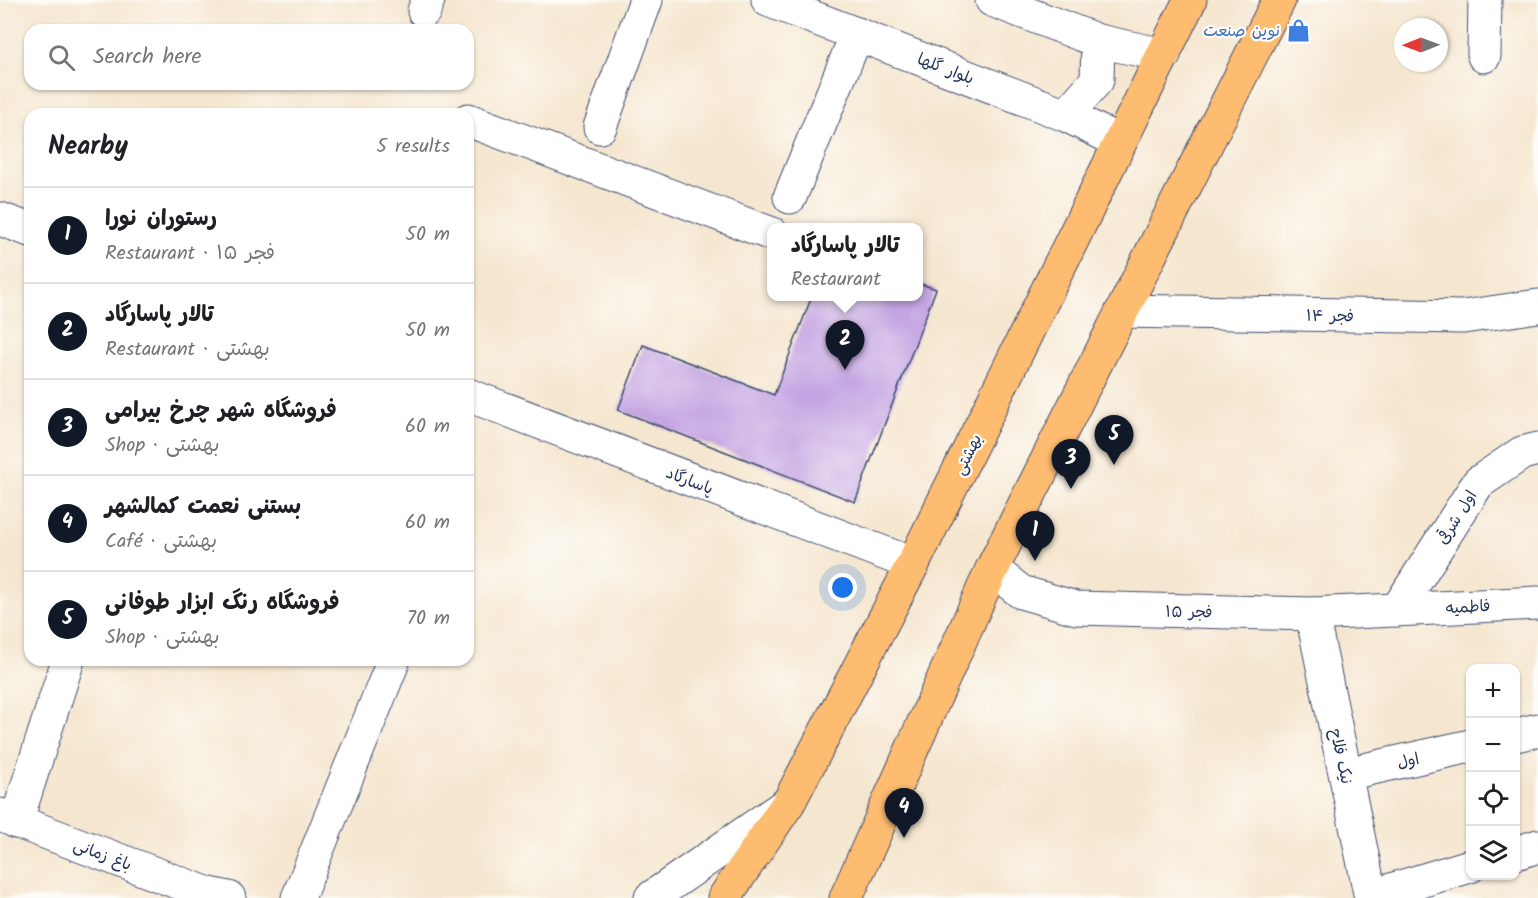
<!DOCTYPE html>
<meta charset="utf-8">
<style>
:root{--surface:#fff;--page:#f2f2f2;--text:#202124;--muted:#757577;--line:#e0e0e0;--accent:#111827}
body{margin:0;font-family:Kalam,"Playpen Sans Arabic",sans-serif;background:var(--page);color:var(--text)}
.controls{position:absolute;right:18px;bottom:18px;display:grid;overflow:hidden;border-radius:12px;box-shadow:0 2px 4px #0004}
.controls button{width:54px;height:54px;display:grid;place-items:center;padding:0;border:0;border-bottom:2px solid var(--line);background:var(--surface);color:var(--text);font:30px sans-serif}
.compass{position:absolute;left:1394px;top:18px;width:54px;height:54px;border-radius:50%;background:var(--surface);box-shadow:0 2px 4px #0004;rotate:269deg}
.you{position:absolute;left:843px;top:588px;width:21px;height:21px;margin:-15px;border:4px solid #fff;border-radius:50%;background:#1a73e8;box-shadow:0 0 0 9px #1a73e833}
.badge{display:grid;place-items:center;width:39px;height:39px;border-radius:50%;background:var(--accent);color:#fff;font-size:20px;font-weight:700}
.pin{position:absolute;translate:-50% -50px;filter:drop-shadow(0 2px 3px #0008)}
.pin::after{content:'';position:absolute;top:32px;width:21px;height:18px;background:inherit;clip-path:polygon(0 0,100% 0,50% 100%)}
.popup{position:absolute;left:767px;top:223px;width:156px;height:78px;box-sizing:border-box;display:grid;place-content:center;border-radius:12px;background:var(--surface);filter:drop-shadow(0 2px 4px #0005);font-size:20px;white-space:nowrap;color:var(--muted)}
.popup b{font-size:22px;color:var(--text)}
.popup::after{content:'';position:absolute;left:50%;top:100%;margin-left:-12px;border:12px solid transparent;border-top-color:var(--surface)}
.list{margin:0;padding:0;list-style:none}
h2{display:flex;justify-content:space-between;align-items:center;height:78px;margin:0;padding:0 24px;font-size:26px}
h2 small{font-size:20px;font-weight:400;color:var(--muted)}
.list li{display:grid;grid-template-columns:39px 1fr auto;gap:18px;align-items:center;box-sizing:border-box;height:96px;padding:0 24px;border-top:2px solid var(--line)}
.list b{display:block;font-size:22px;white-space:nowrap}
.list p{margin:0;font-size:20px;white-space:nowrap;color:var(--muted)}
.list em{font-size:20px;font-style:normal;color:var(--muted)}
.icon{flex:none;width:33px;height:33px;fill:none;stroke:currentColor;stroke-width:2;stroke-linecap:round;stroke-linejoin:round}
.map{position:relative;flex:none;width:1538px;height:898px;overflow:hidden}
.search{position:absolute;background:var(--surface);box-shadow:0 2px 4px #0004;left:24px;top:24px;width:450px;height:66px;display:flex;align-items:center;gap:15px;box-sizing:border-box;padding:0 21px;border-radius:18px;color:var(--muted);font-size:22px}
.panel{position:absolute;background:var(--surface);box-shadow:0 2px 4px #0004;left:24px;top:108px;width:450px;height:558px;border-radius:18px}
.map>svg:first-child{display:block}
.building{fill:#c5a5e3}
.lines{fill:none;stroke-linecap:round;stroke-linejoin:round}
.minor-casing{stroke:#3c4a6f;stroke-width:35}
.highway-casing{stroke:#3c4a6f;stroke-width:35}
.minor{stroke:#fff;stroke-width:33}
.highway{stroke:#febc71;stroke-width:33}
.labels{text-anchor:middle;stroke-width:4.5;stroke-linejoin:round;paint-order:stroke}
.shop-label{font-size:16px;fill:#366cbe;stroke:#fdfcf7;text-anchor:end}
.street-label{font-size:16px;fill:#1b2f5e;stroke:#fdfcf7}
</style>
<div class="map">
<svg width="1538" height="898" viewBox="0 0 1538 898">
<rect width="100%" height="100%" fill="#fdfcf7"/>
<filter id="ink" filterUnits="userSpaceOnUse"><feTurbulence type="fractalNoise" baseFrequency=".0167" numOctaves="2"/><feDisplacementMap in="SourceGraphic" scale="12" xChannelSelector="R" yChannelSelector="G"/><feConvolveMatrix kernelMatrix="1 2 1 2 8 2 1 2 1" color-interpolation-filters="sRGB"/></filter>
<filter id="wash" filterUnits="userSpaceOnUse"><feTurbulence type="fractalNoise" baseFrequency=".008" numOctaves="4" result="noise"/><feDisplacementMap in="SourceGraphic" scale="24" xChannelSelector="R" yChannelSelector="G"/><feGaussianBlur stdDeviation="1.35" result="paint"/><feColorMatrix in="noise" values="0 0 0 0 0 0 0 0 0 0 0 0 0 0 0 0 0 1.4 0 .05"/><feComposite in="paint" operator="in"/></filter>
<g filter="url(#wash)">
<rect width="100%" height="100%" fill="#f5e6cf"/>
<g id="blocks">
<polygon class="building" points="918,283 936,289 855,502 618,410 643,345 774,395 812,296 918,296"/>
</g>
</g>
<g filter="url(#ink)">
<use href="#blocks" fill-opacity="0" stroke="#3c4a6f" stroke-width="1.5"/>
<g class="lines">
<defs>
<g id="minor">
<polyline points="768,0 1066,115 1120,142"/>
<polyline points="992,0 1098,41 1164,55"/>
<polyline points="424,11 428,0"/>
<polyline points="1484,56 1485,0"/>
<polyline points="1066,115 1097,80 1098,41"/>
<polyline points="468,120 772,234"/>
<polyline points="600,127 646,0"/>
<polyline points="790,197 857,34"/>
<polyline points="0,219 30,230"/>
<polyline points="1122,311 1463,317 1538,306"/>
<polyline points="468,395 913,564"/>
<polyline points="992,569 1021,592 1076,608 1312,614 1538,603"/>
<polyline points="1397,610 1478,483 1522,453 1538,449"/>
<polyline points="1312,614 1371,898"/>
<polyline points="1516,735 1538,730"/>
<polyline points="1346,774 1470,746"/>
<polyline points="0,815 206,893 229,898"/>
<polyline points="16,822 68,660"/>
<polyline points="1516,853 1538,846"/>
<polyline points="1371,896 1470,866"/>
<polyline points="298,898 393,662"/>
<polyline points="651,898 787,804"/>
</g>
<g id="highway">
<polyline points="724,898 789,802 913,564 1190,0"/>
<polyline points="846,898 992,569 1279,0"/>
</g>
</defs>
<use href="#minor" class="minor-casing"/>
<use href="#highway" class="highway-casing"/>
<use href="#minor" class="minor"/>
<use href="#highway" class="highway"/>
</g>
</g>
<defs>
<symbol id="shop-bare" viewBox="-9 -9 18 18"><path d="M-5-2.5h2.3a2.7 3.5 0 0 1 5.4 0H5L5.5 6h-11ZM-1.5-2.5h3a1.5 2.3 0 0 0-3 0Z" fill="#3f7fe0" stroke="#fdfcf7" stroke-width="2.5" paint-order="stroke"/></symbol>
</defs>
<g fill-rule="evenodd">
<use href="#shop-bare" x="1282" y="14" width="33" height="33"/>
</g>
<g class="labels">
<g class="shop-label">
<text x="1280" y="36">نوین صنعت</text>
</g>
<g class="street-label">
<text transform="translate(946 68) rotate(21)" y="6">بلوار گلها</text>
<text transform="translate(1330 315) rotate(1)" y="6">فجر ۱۴</text>
<text transform="translate(967 454) rotate(-64)" y="6">بهشتی</text>
<text transform="translate(690 480) rotate(21)" y="6">پاسارگاد</text>
<text transform="translate(1456 517) rotate(-58)" y="6">اول شرقی</text>
<text transform="translate(1468 606) rotate(-3)" y="6">فاطمیه</text>
<text transform="translate(1189 611) rotate(1)" y="6">فجر ۱۵</text>
<text transform="translate(1342 756) rotate(78)" y="6">نیک فلاح</text>
<text transform="translate(1408 760) rotate(-13)" y="6">اول</text>
<text transform="translate(103 854) rotate(21)" y="6">باغ زمانی</text>
</g>
</g>
</svg>
<div class="controls">
<button>+</button>
<button>−</button>
<button><svg class="icon" aria-label="locate" viewBox="0 0 24 24"><circle cx="12" cy="12" r="6"/><path d="M12 2v4M12 18v4M2 12h4M18 12h4"/></svg></button>
<button><svg class="icon" aria-label="layers" viewBox="0 0 24 24"><path d="M12 4l9 5-9 5-9-5zM3 14l9 5 9-5"/></svg></button>
</div>
<svg class="compass" viewBox="-18 -18 36 36"><path d="M0-13l5 13h-10z" fill="#e53935"/><path d="M0 13l5-13h-10z" fill="#757577"/></svg>
<div class="you"></div>
<div class="pin badge" style="left:1035px;top:561px">1</div>
<div class="pin badge" style="left:845px;top:370px">2</div>
<div class="popup"><b>تالار پاسارگاد</b>Restaurant</div>
<div class="pin badge" style="left:1071px;top:489px">3</div>
<div class="pin badge" style="left:904px;top:838px">4</div>
<div class="pin badge" style="left:1114px;top:465px">5</div>
<div class="search"><svg class="icon" aria-label="search" viewBox="0 0 24 24"><circle cx="10" cy="10" r="6"/><path d="M15 15l6 6"/></svg>Search here</div>
<section class="panel">
<h2>Nearby<small>5 results</small></h2>
<ul class="list">
<li><span class="badge">1</span><div><b>رستوران نورا</b><p>Restaurant · فجر ۱۵</p></div><em>50 m</em></li>
<li><span class="badge">2</span><div><b>تالار پاسارگاد</b><p>Restaurant · بهشتی</p></div><em>50 m</em></li>
<li><span class="badge">3</span><div><b>فروشگاه شهر چرخ بیرامی</b><p>Shop · بهشتی</p></div><em>60 m</em></li>
<li><span class="badge">4</span><div><b>بستنی نعمت کمالشهر</b><p>Café · بهشتی</p></div><em>60 m</em></li>
<li><span class="badge">5</span><div><b>فروشگاه رنگ ابزار طوفانی</b><p>Shop · بهشتی</p></div><em>70 m</em></li>
</ul>
</section>
</div>
